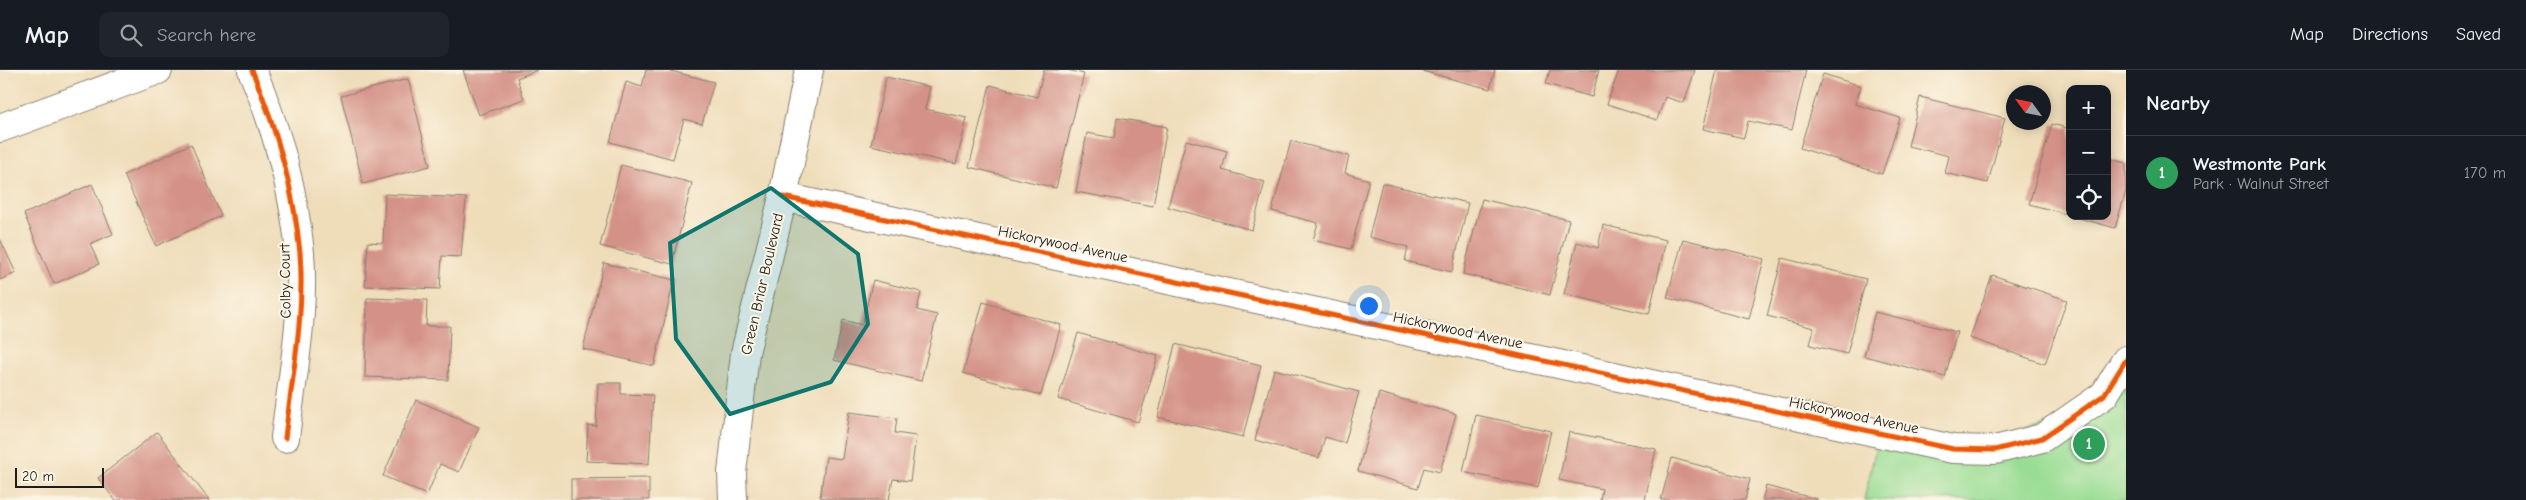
<!DOCTYPE html>
<meta charset="utf-8">
<style>
:root{--surface:#171b24;--page:#20242c;--text:#f1f3f6;--muted:#9ea1a6;--line:#363941;--accent:#c8321e}
body{margin:0;font-family:"Comic Neue",sans-serif;background:var(--page);color:var(--text)}
.controls{position:absolute;right:15px;top:15px;display:grid;overflow:hidden;border-radius:10px;box-shadow:0 2px 12px #0003}
.controls button{width:45px;height:45px;display:grid;place-items:center;padding:0;border:0;border-bottom:1px solid var(--line);background:var(--surface);color:var(--text);font:25px sans-serif}
.compass{position:absolute;left:2006px;top:15px;width:45px;height:45px;border-radius:50%;background:var(--surface);box-shadow:0 2px 12px #0003;rotate:303deg}
.scale{position:absolute;left:15px;bottom:12px;width:89px;box-sizing:border-box;padding-left:5px;border:2px solid #1c1c1c;border-top:0;font-size:14px;line-height:18px;white-space:nowrap;color:#1c1c1c;-webkit-text-stroke:4px #fcf5e5;paint-order:stroke}
.you{position:absolute;left:1368px;top:235px;width:18px;height:18px;margin:-12px;border:4px solid #fff;border-radius:50%;background:#1a73e8;box-shadow:0 0 0 8px #1a73e833}
.badge{display:grid;place-items:center;width:32px;height:32px;border-radius:50%;background:var(--accent);color:#fff;font-size:16px;font-weight:700}
.pin{position:absolute;translate:-50% -50%;border:2px solid #fff;box-shadow:0 1px 5px #0006}
.list{margin:0;padding:0;list-style:none}
h2{display:flex;justify-content:space-between;align-items:center;height:65px;margin:0;padding:0 20px;font-size:21px}
h2 small{font-size:16px;font-weight:400;color:var(--muted)}
.list li{display:grid;grid-template-columns:32px 1fr auto;gap:15px;align-items:center;box-sizing:border-box;height:75px;padding:0 20px;border-top:1px solid var(--line)}
.list b{display:block;font-size:19px;white-space:nowrap}
.list p{margin:0;font-size:16px;white-space:nowrap;color:var(--muted)}
.list em{font-size:16px;font-style:normal;color:var(--muted)}
.icon{flex:none;width:28px;height:28px;fill:none;stroke:currentColor;stroke-width:2;stroke-linecap:round;stroke-linejoin:round}
.map{position:relative;flex:none;width:2126px;height:430px;overflow:hidden}
header{display:flex;align-items:center;gap:30px;box-sizing:border-box;height:70px;padding:0 25px;background:var(--surface);border-bottom:1px solid var(--line)}
header strong{font-size:24px}
nav{display:flex;gap:28px;margin-inline-start:auto;font-size:18px}
.search{width:350px;height:45px;background:var(--page);display:flex;align-items:center;gap:12px;box-sizing:border-box;padding:0 18px;border-radius:10px;color:var(--muted);font-size:19px}
main{display:flex}
aside{flex:1;background:var(--surface)}
.map>svg:first-child{display:block}
.green{fill:#99dd94;stroke:#5a7c58}
.building{fill:#d49187}
.lines{fill:none;stroke-linecap:round;stroke-linejoin:round}
.minor-casing{stroke:#867c6b;stroke-width:30}
.minor{stroke:#fff;stroke-width:28}
.cycleway-casing{stroke:#fcf5e5;stroke-width:8}
.cycleway{stroke:#e8590c;stroke-width:5}
.marked{fill:#0f766e;fill-opacity:0.2;stroke:#0f766e;stroke-width:4;stroke-linejoin:round}
.labels{text-anchor:middle;stroke-width:4;stroke-linejoin:round;paint-order:stroke}
.street-label{font-size:15px;fill:#1c1c1c;stroke:#fcf5e5}
</style>
<header>
<strong>Map</strong>
<div class="search"><svg class="icon" aria-label="search" viewBox="0 0 24 24"><circle cx="10" cy="10" r="6"/><path d="M15 15l6 6"/></svg>Search here</div>
<nav><a>Map</a><a>Directions</a><a>Saved</a></nav>
</header>
<main>
<div class="map">
<svg width="2126" height="430" viewBox="0 0 2126 430">
<rect width="100%" height="100%" fill="#fcf5e5"/>
<filter id="ink" filterUnits="userSpaceOnUse"><feTurbulence type="fractalNoise" baseFrequency=".02" numOctaves="2"/><feDisplacementMap in="SourceGraphic" scale="10" xChannelSelector="R" yChannelSelector="G"/><feConvolveMatrix kernelMatrix="1 2 1 2 8 2 1 2 1" color-interpolation-filters="sRGB"/></filter>
<filter id="wash" filterUnits="userSpaceOnUse"><feTurbulence type="fractalNoise" baseFrequency=".0096" numOctaves="4" result="noise"/><feDisplacementMap in="SourceGraphic" scale="20" xChannelSelector="R" yChannelSelector="G"/><feGaussianBlur stdDeviation="1.12" result="paint"/><feColorMatrix in="noise" values="0 0 0 0 0 0 0 0 0 0 0 0 0 0 0 0 0 1.4 0 .05"/><feComposite in="paint" operator="in"/></filter>
<g filter="url(#wash)">
<rect width="100%" height="100%" fill="#efddba"/>
<polygon class="green" points="2126,317 2126,430 1864,430 1877,372 1948,385 2114,334"/>
<g id="blocks">
<g class="building">
<polygon points="463,0 538,0 517,8 524,29 479,45"/>
<polygon points="646,0 667,0 714,12 702,54 684,49 673,89 610,72 626,12 642,17"/>
<polygon points="1044,0 1067,0 1084,4 1056,118 969,97 990,15 1037,27"/>
<polygon points="1418,0 1495,0 1490,19"/>
<polygon points="1550,0 1599,0 1592,27 1546,14"/>
<polygon points="1619,0 1695,0 1684,33 1665,27 1657,50 1607,34"/>
<polygon points="1717,0 1806,0 1792,60 1748,51 1744,68 1703,59"/>
<polygon points="1823,4 1861,16 1855,34 1900,48 1882,104 1800,78"/>
<polygon points="886,7 930,17 925,39 967,48 956,94 871,75"/>
<polygon points="408,9 430,96 363,114 341,26"/>
<polygon points="1920,27 2005,48 1988,113 1945,103 1949,86 1908,76"/>
<polygon points="1117,48 1167,57 1153,136 1076,122 1087,63 1114,68"/>
<polygon points="2052,54 2070,59 2070,145 2029,134"/>
<polygon points="1186,70 1227,81 1222,100 1265,112 1252,160 1168,137"/>
<polygon points="1291,71 1349,86 1345,103 1369,110 1351,179 1313,170 1318,153 1272,141"/>
<polygon points="191,74 221,146 156,176 124,105"/>
<polygon points="2107,88 2126,93 2126,121 2115,158 2075,147 2107,146"/>
<polygon points="621,95 692,113 672,194 600,176"/>
<polygon points="1382,113 1468,133 1452,202 1405,191 1408,177 1369,167"/>
<polygon points="92,114 113,164 90,174 99,194 54,214 24,144"/>
<polygon points="385,124 466,128 461,187 442,186 440,219 365,216 368,172 383,173"/>
<polygon points="1482,129 1569,150 1550,225 1463,204"/>
<polygon points="1603,155 1666,170 1649,244 1564,224 1577,172 1598,178"/>
<polygon points="0,169 16,203 0,210"/>
<polygon points="1683,169 1764,189 1749,249 1667,228"/>
<polygon points="1782,188 1866,209 1847,284 1810,275 1814,258 1767,246"/>
<polygon points="604,193 674,210 654,296 583,279"/>
<polygon points="1992,205 2067,230 2045,294 1970,268"/>
<polygon points="873,210 921,222 917,240 937,245 921,311 834,290 843,250 862,255"/>
<polygon points="367,228 427,230 426,256 450,256 448,310 365,307"/>
<polygon points="983,232 1061,255 1041,325 963,303"/>
<polygon points="1875,242 1957,262 1945,307 1864,286"/>
<polygon points="1078,263 1158,286 1138,352 1058,329"/>
<polygon points="1175,274 1261,295 1243,367 1158,347"/>
<polygon points="1274,299 1359,322 1345,373 1325,367 1319,388 1255,370"/>
<polygon points="598,313 621,313 621,324 653,325 649,394 586,391 588,355 596,356"/>
<polygon points="1379,323 1456,344 1440,402 1424,398 1418,418 1358,401"/>
<polygon points="416,330 479,357 459,402 440,394 427,425 383,406"/>
<polygon points="849,342 897,348 895,363 916,366 910,411 893,409 889,430 838,430 820,427 826,387 842,389"/>
<polygon points="1476,345 1551,361 1538,418 1463,402"/>
<polygon points="157,362 209,430 115,430 98,408"/>
<polygon points="1569,362 1656,379 1645,430 1600,430 1602,419 1559,410"/>
<polygon points="1672,388 1750,409 1745,430 1661,430"/>
<polygon points="649,408 649,430 571,430 571,409"/>
<polygon points="1766,416 1817,429 1817,430 1762,430"/>
</g>
</g>
</g>
<g filter="url(#ink)">
<use href="#blocks" fill-opacity="0" stroke="#867c6b" stroke-width="1"/>
<g class="lines">
<defs>
<g id="minor">
<path d="M 252,0 C 276,57 294,121 300,183 C 305,244 292,307 285,368"/>
<polyline points="0,58 158,0"/>
<polyline points="783,127 1953,379 1995,380 2042,368 2104,325 2126,290"/>
<polyline points="733,430 732,403 745,283 783,127 809,0"/>
</g>
</defs>
<use href="#minor" class="minor-casing"/>
<use href="#minor" class="minor"/>
<defs>
<g id="cycleway">
<path d="M 252,0 C 276,57 294,121 300,183 C 305,244 292,307 285,368"/>
<polyline points="783,127 1953,379 1995,380 2042,368 2104,325 2126,290"/>
</g>
</defs>
<use href="#cycleway" class="cycleway-casing"/>
<use href="#cycleway" class="cycleway"/>
</g>
</g>
<path class="marked" d="M 771,118 L 858,184 L 868,254 L 831,312 L 730,344 L 676,269 L 670,173 Z"/>
<g class="labels">
<g class="street-label">
<text transform="translate(1063 174) rotate(12)" y="5">Hickorywood Avenue</text>
<text transform="translate(285 211) rotate(-91)" y="5">Colby Court</text>
<text transform="translate(762 214) rotate(-77)" y="5">Green Briar Boulevard</text>
<text transform="translate(1458 260) rotate(12)" y="5">Hickorywood Avenue</text>
<text transform="translate(1854 345) rotate(12)" y="5">Hickorywood Avenue</text>
</g>
</g>
</svg>
<div class="controls">
<button>+</button>
<button>−</button>
<button><svg class="icon" aria-label="locate" viewBox="0 0 24 24"><circle cx="12" cy="12" r="6"/><path d="M12 2v4M12 18v4M2 12h4M18 12h4"/></svg></button>
</div>
<svg class="compass" viewBox="-18 -18 36 36"><path d="M0-13l5 13h-10z" fill="#e53935"/><path d="M0 13l5-13h-10z" fill="#9ea1a6"/></svg>
<div class="scale">20 m</div>
<div class="you"></div>
<div class="pin badge" style="left:2089px;top:374px;background:#2e9e5b">1</div>
</div>
<aside>
<h2>Nearby<small></small></h2>
<ul class="list">
<li><span class="badge" style="background:#2e9e5b">1</span><div><b>Westmonte Park</b><p>Park · Walnut Street</p></div><em>170 m</em></li>
</ul>
</aside>
</main>
